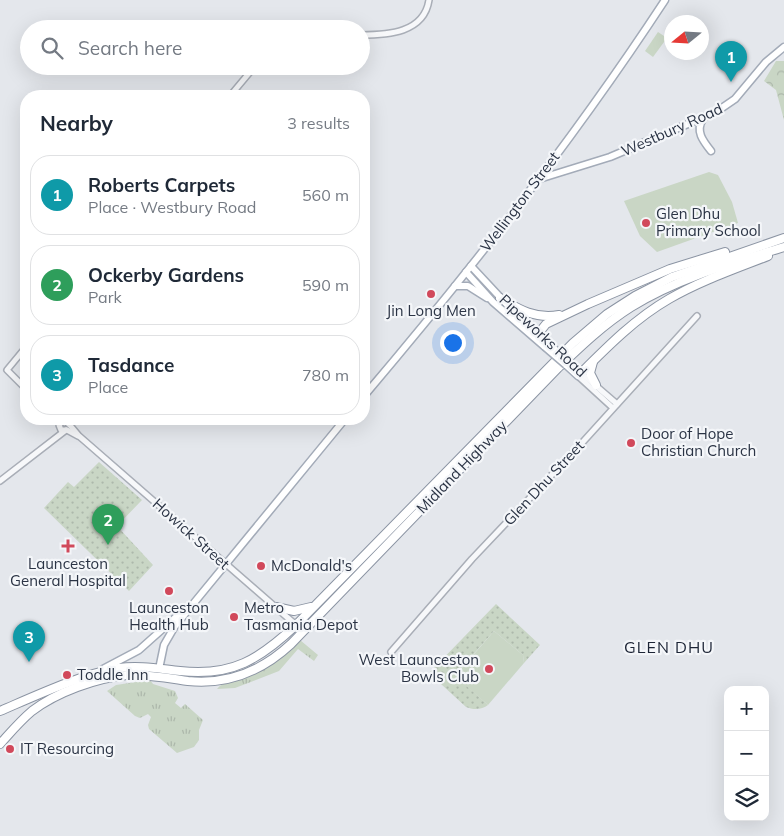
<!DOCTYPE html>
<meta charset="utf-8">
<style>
:root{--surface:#fff;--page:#f2f2f3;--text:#1f2937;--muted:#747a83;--line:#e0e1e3;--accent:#0f766e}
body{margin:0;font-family:Mulish,sans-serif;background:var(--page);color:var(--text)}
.controls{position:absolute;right:15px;bottom:15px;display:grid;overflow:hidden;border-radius:10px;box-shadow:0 5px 20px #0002}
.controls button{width:45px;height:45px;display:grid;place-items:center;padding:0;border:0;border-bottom:1px solid var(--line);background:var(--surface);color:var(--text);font:25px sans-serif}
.compass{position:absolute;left:664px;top:15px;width:45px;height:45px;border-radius:50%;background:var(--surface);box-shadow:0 5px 20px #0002;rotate:252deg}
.you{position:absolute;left:452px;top:342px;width:18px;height:18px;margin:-12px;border:4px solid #fff;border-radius:50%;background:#1a73e8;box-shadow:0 0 0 8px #1a73e833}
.badge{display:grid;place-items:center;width:32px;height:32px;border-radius:50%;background:var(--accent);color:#fff;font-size:16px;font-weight:700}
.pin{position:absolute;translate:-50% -41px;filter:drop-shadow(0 1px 2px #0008)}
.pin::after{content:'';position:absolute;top:26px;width:18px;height:15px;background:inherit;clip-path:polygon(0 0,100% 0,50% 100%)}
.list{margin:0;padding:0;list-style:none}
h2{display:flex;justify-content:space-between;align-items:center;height:65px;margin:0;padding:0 20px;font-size:21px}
h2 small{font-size:16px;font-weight:400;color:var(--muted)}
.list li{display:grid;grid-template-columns:32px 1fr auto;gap:15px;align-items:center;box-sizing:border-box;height:80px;margin:0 10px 10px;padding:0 10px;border:1px solid var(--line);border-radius:20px}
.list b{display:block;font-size:19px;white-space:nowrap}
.list p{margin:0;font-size:16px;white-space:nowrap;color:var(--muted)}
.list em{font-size:16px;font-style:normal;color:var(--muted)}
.icon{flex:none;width:28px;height:28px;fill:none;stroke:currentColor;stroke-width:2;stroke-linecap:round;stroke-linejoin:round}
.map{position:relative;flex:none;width:784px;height:836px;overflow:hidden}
.search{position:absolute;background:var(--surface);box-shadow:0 5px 20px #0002;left:20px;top:20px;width:350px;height:55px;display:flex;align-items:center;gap:12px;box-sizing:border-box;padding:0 18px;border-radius:28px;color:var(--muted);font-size:19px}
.panel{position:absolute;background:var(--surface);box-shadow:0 5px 20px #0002;left:20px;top:90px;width:350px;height:335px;border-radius:20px}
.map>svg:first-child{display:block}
.grass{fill:url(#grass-tufts)}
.forest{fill:url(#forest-crowns)}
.park{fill:url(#park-dots)}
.pitch{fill:#c9d6c5}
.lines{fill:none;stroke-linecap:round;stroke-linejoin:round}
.minor-casing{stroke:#a9aeb7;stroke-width:8}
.major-casing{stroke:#a3abb8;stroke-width:9}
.highway-casing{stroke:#8b94a3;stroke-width:10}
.minor{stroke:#f7f8fa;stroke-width:5}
.major{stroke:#fff;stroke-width:6}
.highway{stroke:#fff;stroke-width:8}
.major-bridge-casing{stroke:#a3abb8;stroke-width:9;stroke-linecap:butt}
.major-bridge{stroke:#fff;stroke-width:6}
.poi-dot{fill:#d1495b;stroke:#f4f6f9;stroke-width:2}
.labels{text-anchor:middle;stroke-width:4.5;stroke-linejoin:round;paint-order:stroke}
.street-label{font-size:15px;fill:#2b3445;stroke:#f4f6f9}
.poi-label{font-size:15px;fill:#2b3445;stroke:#f4f6f9;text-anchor:start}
.neighbourhood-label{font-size:16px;letter-spacing:1px;fill:#1d2536;stroke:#f4f6f9}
</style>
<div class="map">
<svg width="784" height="836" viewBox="0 0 784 836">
<defs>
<pattern id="grass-tufts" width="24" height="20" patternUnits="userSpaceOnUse" patternTransform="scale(1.25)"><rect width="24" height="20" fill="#c9d6c5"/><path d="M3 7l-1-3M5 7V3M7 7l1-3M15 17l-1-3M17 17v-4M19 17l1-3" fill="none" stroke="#adb8ab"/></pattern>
<pattern id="forest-crowns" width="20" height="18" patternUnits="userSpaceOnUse" patternTransform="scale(1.25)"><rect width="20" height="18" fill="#c9d6c5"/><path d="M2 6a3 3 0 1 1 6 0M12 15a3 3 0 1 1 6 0" fill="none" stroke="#adb8ab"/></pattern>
<pattern id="park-dots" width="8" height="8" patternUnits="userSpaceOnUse" patternTransform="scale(1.25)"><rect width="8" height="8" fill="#c9d6c5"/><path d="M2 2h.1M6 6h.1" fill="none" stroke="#adb8ab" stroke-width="1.8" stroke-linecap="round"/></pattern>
</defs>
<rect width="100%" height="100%" fill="#e4e7ec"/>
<g class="grass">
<path d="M 300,640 L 318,655 L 314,661 L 298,649 L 279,671 L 235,688 L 217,689 C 223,681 236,681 245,678 C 267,671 284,655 300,640 Z"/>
<polygon points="150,680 153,684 175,691 178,698 175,703 181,708 185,704 203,720 199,730 199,740 194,747 177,753 149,729 148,725 151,717 148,714 140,718 135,716 107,691 116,685"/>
</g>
<polygon class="forest" points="776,61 784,61 784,120 776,90 764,81"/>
<g class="park">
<polygon points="99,462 142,500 117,526 153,565 129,591 44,508 68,482 74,487"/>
<path d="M 496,604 L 540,645 L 524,663 L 523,655 L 494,631 L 455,675 L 488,705 C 482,710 473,710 466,707 L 429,673 Z"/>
</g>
<g class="pitch">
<polygon points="658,32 667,38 653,57 645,51"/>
<polygon points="709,172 718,175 732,202 738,223 657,252 640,236 624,201"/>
<polygon points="494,631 523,655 524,663 488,705 455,676"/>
</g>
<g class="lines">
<defs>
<g id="minor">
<path d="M 361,35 C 388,35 424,33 429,0"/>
<polyline points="230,96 255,66"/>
<polyline points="26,347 7,370 26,389"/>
<polyline points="581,373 617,404"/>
<polyline points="578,376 613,408"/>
<polyline points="69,424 79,436 296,625"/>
<polyline points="70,425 64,420 59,425 61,430 67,430 78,436"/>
<polyline points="0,481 66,430"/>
<polyline points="391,652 472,559 581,444 697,316"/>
</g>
<g id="major">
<path d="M 703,119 C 695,131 703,141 711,151"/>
<polyline points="539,179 610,157 716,112 735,99 766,62 784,47"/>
<polyline points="471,266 511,309 548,343"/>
<polyline points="466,272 493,302 545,347"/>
<polyline points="455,286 468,286 487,298"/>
<polyline points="566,365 578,376 581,373 575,368"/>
<path d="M 364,396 C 471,270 574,139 665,0"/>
<polyline points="103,669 139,650 185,609"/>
<polyline points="159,669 164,645 175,626 345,419"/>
</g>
<g id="highway">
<path d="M 500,298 C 520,310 535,319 559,315"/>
<polyline points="538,334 546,324 588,304 670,269 725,252"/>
<polyline points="593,362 590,373 596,385"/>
<path d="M 581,373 C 609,345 636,318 669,299 C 700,281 735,269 768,256"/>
<polyline points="276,607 294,611 311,607"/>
<path d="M 0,711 C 35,696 82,674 119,668 C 139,665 160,669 180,671 C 232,677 260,659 296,625 L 573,343 L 607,314 L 635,296 L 672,277 L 784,238"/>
<path d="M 0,744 C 10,733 20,721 32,711 C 57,692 96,678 127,675 C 148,674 168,678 188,681 C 228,685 262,671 291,644 L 558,368 C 581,346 604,324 631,307 C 678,278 732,263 784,247"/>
</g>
</defs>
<use href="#minor" class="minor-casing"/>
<use href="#major" class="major-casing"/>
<use href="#highway" class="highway-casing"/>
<use href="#minor" class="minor"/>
<use href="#major" class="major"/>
<use href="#highway" class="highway"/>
<defs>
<g id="major-bridge">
<polyline points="548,343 575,368"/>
<polyline points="545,347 566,365"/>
</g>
</defs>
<use href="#major-bridge" class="major-bridge-casing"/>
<use href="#major-bridge" class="major-bridge"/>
</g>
<g class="poi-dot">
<circle cx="646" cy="223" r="5"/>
<circle cx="431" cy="294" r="5"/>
<circle cx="631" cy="443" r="5"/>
<path d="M65.5 538.5h5v5h5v5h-5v5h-5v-5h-5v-5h5z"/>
<circle cx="261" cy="566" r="5"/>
<circle cx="169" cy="591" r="5"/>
<circle cx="234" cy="617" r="5"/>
<circle cx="489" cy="669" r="5"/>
<circle cx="67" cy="675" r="5"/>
<circle cx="10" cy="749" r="5"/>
</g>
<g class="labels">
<g class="street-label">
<text transform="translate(672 130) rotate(-24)" y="5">Westbury Road</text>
<text transform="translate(520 202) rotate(-53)" y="5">Wellington Street</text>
<text transform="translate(543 336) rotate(43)" y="5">Pipeworks Road</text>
<text transform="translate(462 467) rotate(-46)" y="5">Midland Highway</text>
<text transform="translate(544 483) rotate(-47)" y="5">Glen Dhu Street</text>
<text transform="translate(191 534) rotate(42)" y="5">Howick Street</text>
</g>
<g class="poi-label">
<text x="656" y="219">Glen Dhu<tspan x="656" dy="17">Primary School</tspan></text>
<text x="431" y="316" text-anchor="middle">Jin Long Men</text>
<text x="641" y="439">Door of Hope<tspan x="641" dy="17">Christian Church</tspan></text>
<text x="68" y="569" text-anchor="middle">Launceston<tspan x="68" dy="17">General Hospital</tspan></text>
<text x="271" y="571">McDonald's</text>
<text x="169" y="613" text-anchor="middle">Launceston<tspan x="169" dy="17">Health Hub</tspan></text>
<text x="244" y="613">Metro<tspan x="244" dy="17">Tasmania Depot</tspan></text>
<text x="479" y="665" text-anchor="end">West Launceston<tspan x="479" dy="17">Bowls Club</tspan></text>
<text x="77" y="680">Toddle Inn</text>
<text x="20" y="754">IT Resourcing</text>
</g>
<g class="neighbourhood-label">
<text x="669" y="653">GLEN DHU</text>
</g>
</g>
</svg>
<div class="controls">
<button>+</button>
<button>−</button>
<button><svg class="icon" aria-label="layers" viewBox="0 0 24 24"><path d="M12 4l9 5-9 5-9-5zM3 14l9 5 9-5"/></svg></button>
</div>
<svg class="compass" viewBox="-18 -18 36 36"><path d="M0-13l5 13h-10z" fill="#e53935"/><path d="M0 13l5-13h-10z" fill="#747a83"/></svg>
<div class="you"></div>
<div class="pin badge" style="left:731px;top:82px;background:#0f9aa8">1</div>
<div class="pin badge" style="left:108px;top:545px;background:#2e9e5b">2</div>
<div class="pin badge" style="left:29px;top:662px;background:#0f9aa8">3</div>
<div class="search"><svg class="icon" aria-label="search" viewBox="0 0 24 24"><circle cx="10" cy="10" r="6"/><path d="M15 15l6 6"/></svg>Search here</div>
<section class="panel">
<h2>Nearby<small>3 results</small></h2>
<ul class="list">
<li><span class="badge" style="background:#0f9aa8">1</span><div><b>Roberts Carpets</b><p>Place · Westbury Road</p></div><em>560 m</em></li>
<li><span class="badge" style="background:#2e9e5b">2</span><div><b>Ockerby Gardens</b><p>Park</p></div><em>590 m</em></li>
<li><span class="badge" style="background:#0f9aa8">3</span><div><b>Tasdance</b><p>Place</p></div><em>780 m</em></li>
</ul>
</section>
</div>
